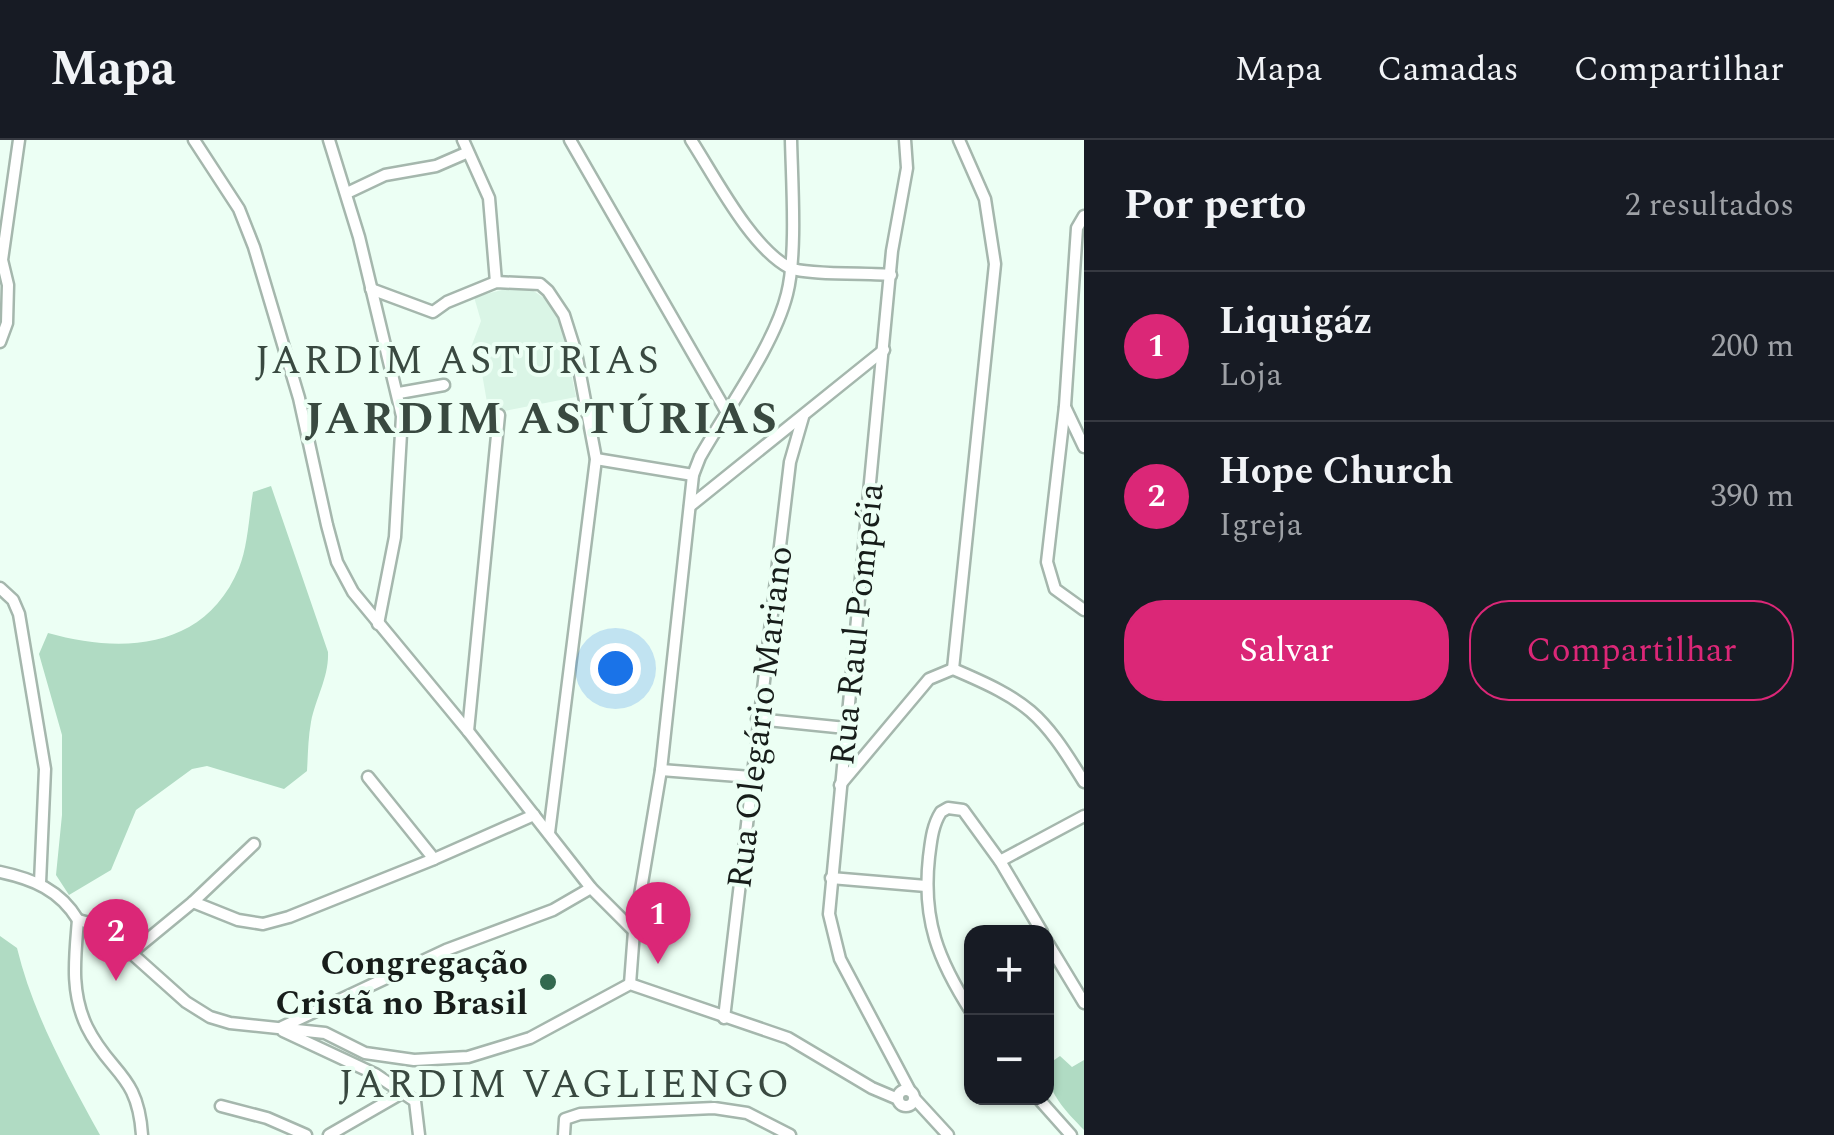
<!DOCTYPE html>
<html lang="pt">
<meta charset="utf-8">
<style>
:root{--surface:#171b24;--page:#242831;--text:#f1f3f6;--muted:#9ea1a6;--line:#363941;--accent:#db2777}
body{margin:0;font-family:Spectral,serif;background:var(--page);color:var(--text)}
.controls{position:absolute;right:30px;bottom:30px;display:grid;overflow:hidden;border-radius:20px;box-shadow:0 2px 8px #0004}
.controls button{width:90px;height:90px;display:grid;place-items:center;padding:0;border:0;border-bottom:2px solid var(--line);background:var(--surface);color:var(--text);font:50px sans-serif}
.you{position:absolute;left:615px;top:528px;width:35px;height:35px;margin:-25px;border:8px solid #fff;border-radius:50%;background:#1a73e8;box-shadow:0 0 0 15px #1a73e833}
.badge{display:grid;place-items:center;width:65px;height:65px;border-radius:50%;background:var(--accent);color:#fff;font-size:32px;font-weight:700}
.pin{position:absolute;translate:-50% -82px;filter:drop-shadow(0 2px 5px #0008)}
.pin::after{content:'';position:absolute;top:52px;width:35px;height:30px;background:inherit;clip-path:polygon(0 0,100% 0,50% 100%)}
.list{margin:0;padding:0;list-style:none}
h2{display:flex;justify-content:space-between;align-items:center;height:130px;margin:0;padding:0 40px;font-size:42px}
h2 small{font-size:32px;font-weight:400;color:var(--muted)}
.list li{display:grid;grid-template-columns:65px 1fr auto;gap:30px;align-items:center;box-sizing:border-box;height:150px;padding:0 40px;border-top:2px solid var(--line)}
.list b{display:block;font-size:38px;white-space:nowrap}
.list p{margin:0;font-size:32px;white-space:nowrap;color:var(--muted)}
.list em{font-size:32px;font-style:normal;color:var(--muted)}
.actions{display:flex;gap:20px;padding:30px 40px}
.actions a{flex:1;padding:22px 0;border:2px solid var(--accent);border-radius:40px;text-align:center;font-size:35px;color:var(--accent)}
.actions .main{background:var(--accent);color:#fff}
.map{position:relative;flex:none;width:1084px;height:995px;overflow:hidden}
header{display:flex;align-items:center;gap:60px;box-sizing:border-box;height:140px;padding:0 50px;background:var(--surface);border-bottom:2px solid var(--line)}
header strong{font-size:48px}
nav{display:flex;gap:55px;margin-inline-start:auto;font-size:35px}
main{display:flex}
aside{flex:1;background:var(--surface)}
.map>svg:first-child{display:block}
.built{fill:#daf5e6}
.green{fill:#b0dbc3}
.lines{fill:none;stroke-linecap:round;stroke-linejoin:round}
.minor-casing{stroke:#a5b7ad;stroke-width:15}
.minor{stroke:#fff;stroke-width:10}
.poi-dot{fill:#33694f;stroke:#ecfff4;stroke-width:4}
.labels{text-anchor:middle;stroke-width:8;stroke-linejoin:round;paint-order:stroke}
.street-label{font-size:35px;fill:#171d1a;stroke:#ecfff4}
.poi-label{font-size:35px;font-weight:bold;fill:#171d1a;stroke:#ecfff4;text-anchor:end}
.quarter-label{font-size:40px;letter-spacing:2.5px;fill:#394940;stroke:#ecfff4}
.district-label{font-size:45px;font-weight:bold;letter-spacing:2.5px;fill:#394940;stroke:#ecfff4}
</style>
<header>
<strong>Mapa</strong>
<nav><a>Mapa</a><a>Camadas</a><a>Compartilhar</a></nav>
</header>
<main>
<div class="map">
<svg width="1084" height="995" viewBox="0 0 1084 995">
<rect width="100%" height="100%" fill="#ecfff4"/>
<polygon class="built" points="510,148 529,148 544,158 560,179 576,257 489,274 480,222 470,210 481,181 474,157"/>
<g class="green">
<path d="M 271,346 L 328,512 C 329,537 316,557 311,582 C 308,598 308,615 307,631 L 284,649 L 207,626 L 192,629 L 136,670 L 111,730 L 69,755 L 56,735 L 62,675 L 62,595 L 39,514 L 48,493 C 122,514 205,510 239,428 C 248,406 249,375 253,352 Z"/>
<path d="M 0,796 L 17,808 C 33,874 67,935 100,995 L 0,995 Z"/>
<path d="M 1060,916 L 1072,927 L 1084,920 L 1084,990 C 1066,971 1046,952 1047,925 Z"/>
</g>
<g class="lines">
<defs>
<g id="minor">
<polyline points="194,0 239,69 254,107 299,258 327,385 337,422 353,452 468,591 591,748 634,791"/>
<polyline points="329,0 359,97 402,276 395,397 378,484"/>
<polyline points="463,0 489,58 496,142"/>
<polyline points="570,0 726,271"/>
<path d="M 691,0 C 715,37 751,108 790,128 C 805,135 870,133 891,135"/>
<polyline points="905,0 907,28 892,111 829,774 840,819 910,951"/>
<polyline points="347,53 385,35 436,26 466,13"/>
<polyline points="1084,76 1077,88 1065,266 1047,422 1055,449 1084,470"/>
<polyline points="371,149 433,172 447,162 496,142 540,144 548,151 564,175 576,213 596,319 549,693"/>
<polyline points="0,202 7,183 8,145 2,120 19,0"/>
<polyline points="399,253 444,245"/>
<polyline points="1065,267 1084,307"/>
<polyline points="596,319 693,335"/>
<polyline points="690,366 884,210"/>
<polyline points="0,448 13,460 19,474 45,629 40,743"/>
<polyline points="953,529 995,124 985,59 959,0"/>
<path d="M 953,529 C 1028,561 1041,572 1084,642"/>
<polyline points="757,579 846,588"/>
<polyline points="468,591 499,275"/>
<polyline points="661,630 751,637"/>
<polyline points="368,637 434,719"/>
<polyline points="840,645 929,539 953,529"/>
<polyline points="1000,721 1084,676"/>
<path d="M 0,732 C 33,739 60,750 78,780"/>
<polyline points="831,738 926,746"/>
<polyline points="193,762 238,780 263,784 289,777 434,719 534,675"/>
<polyline points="78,780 101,786 186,862 210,877 230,883 325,893 365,913 414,920 468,917 530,898 630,844 788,898 872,948 898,959"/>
<path d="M 78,780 C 75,817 70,852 87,887 C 110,934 138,933 142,995"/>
<polyline points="1046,800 1084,863"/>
<polyline points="131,813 193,762 254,704"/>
<path d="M 630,844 L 634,791 L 661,630 L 693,335 L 700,317 C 727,269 774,206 787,154 C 797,115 792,43 791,0"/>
<path d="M 972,873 C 938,820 922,780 929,717 C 931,702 932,686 941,672 L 948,668 L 963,670 L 1000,721 L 1042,792"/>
<polyline points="724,878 790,322 803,277"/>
<polyline points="282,887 446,810 553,770 591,748"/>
<polyline points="283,891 375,934 415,961 419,995"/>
<circle cx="906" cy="958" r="8"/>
<polyline points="914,958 948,995"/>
<polyline points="1038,958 1071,995"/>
<polyline points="221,966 267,978 306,995"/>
<polyline points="329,995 402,953"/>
<polyline points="564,995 565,979 580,974 714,968 747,973 790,995"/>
</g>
</defs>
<use href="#minor" class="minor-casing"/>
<use href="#minor" class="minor"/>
</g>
<circle class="poi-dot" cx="548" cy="842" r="10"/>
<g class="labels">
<g class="street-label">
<text transform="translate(856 484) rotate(-84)" y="12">Rua Raul Pompéia</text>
<text transform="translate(759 577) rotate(-83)" y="12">Rua Olegário Mariano</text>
</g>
<g class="poi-label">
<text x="528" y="834">Congregação<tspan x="528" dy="40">Cristã no Brasil</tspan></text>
</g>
<g class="quarter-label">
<text x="458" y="233">JARDIM ASTURIAS</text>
<text x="565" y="957">JARDIM VAGLIENGO</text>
</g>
<g class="district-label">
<text x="542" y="293">JARDIM ASTÚRIAS</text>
</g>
</g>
</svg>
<div class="controls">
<button>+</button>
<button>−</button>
</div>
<div class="you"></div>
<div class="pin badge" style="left:658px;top:824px">1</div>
<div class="pin badge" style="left:116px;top:841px">2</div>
</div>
<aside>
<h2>Por perto<small>2 resultados</small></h2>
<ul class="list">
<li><span class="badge">1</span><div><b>Liquigáz</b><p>Loja</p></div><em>200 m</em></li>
<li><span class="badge">2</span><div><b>Hope Church</b><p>Igreja</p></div><em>390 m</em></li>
</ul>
<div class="actions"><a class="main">Salvar</a><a>Compartilhar</a></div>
</aside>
</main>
